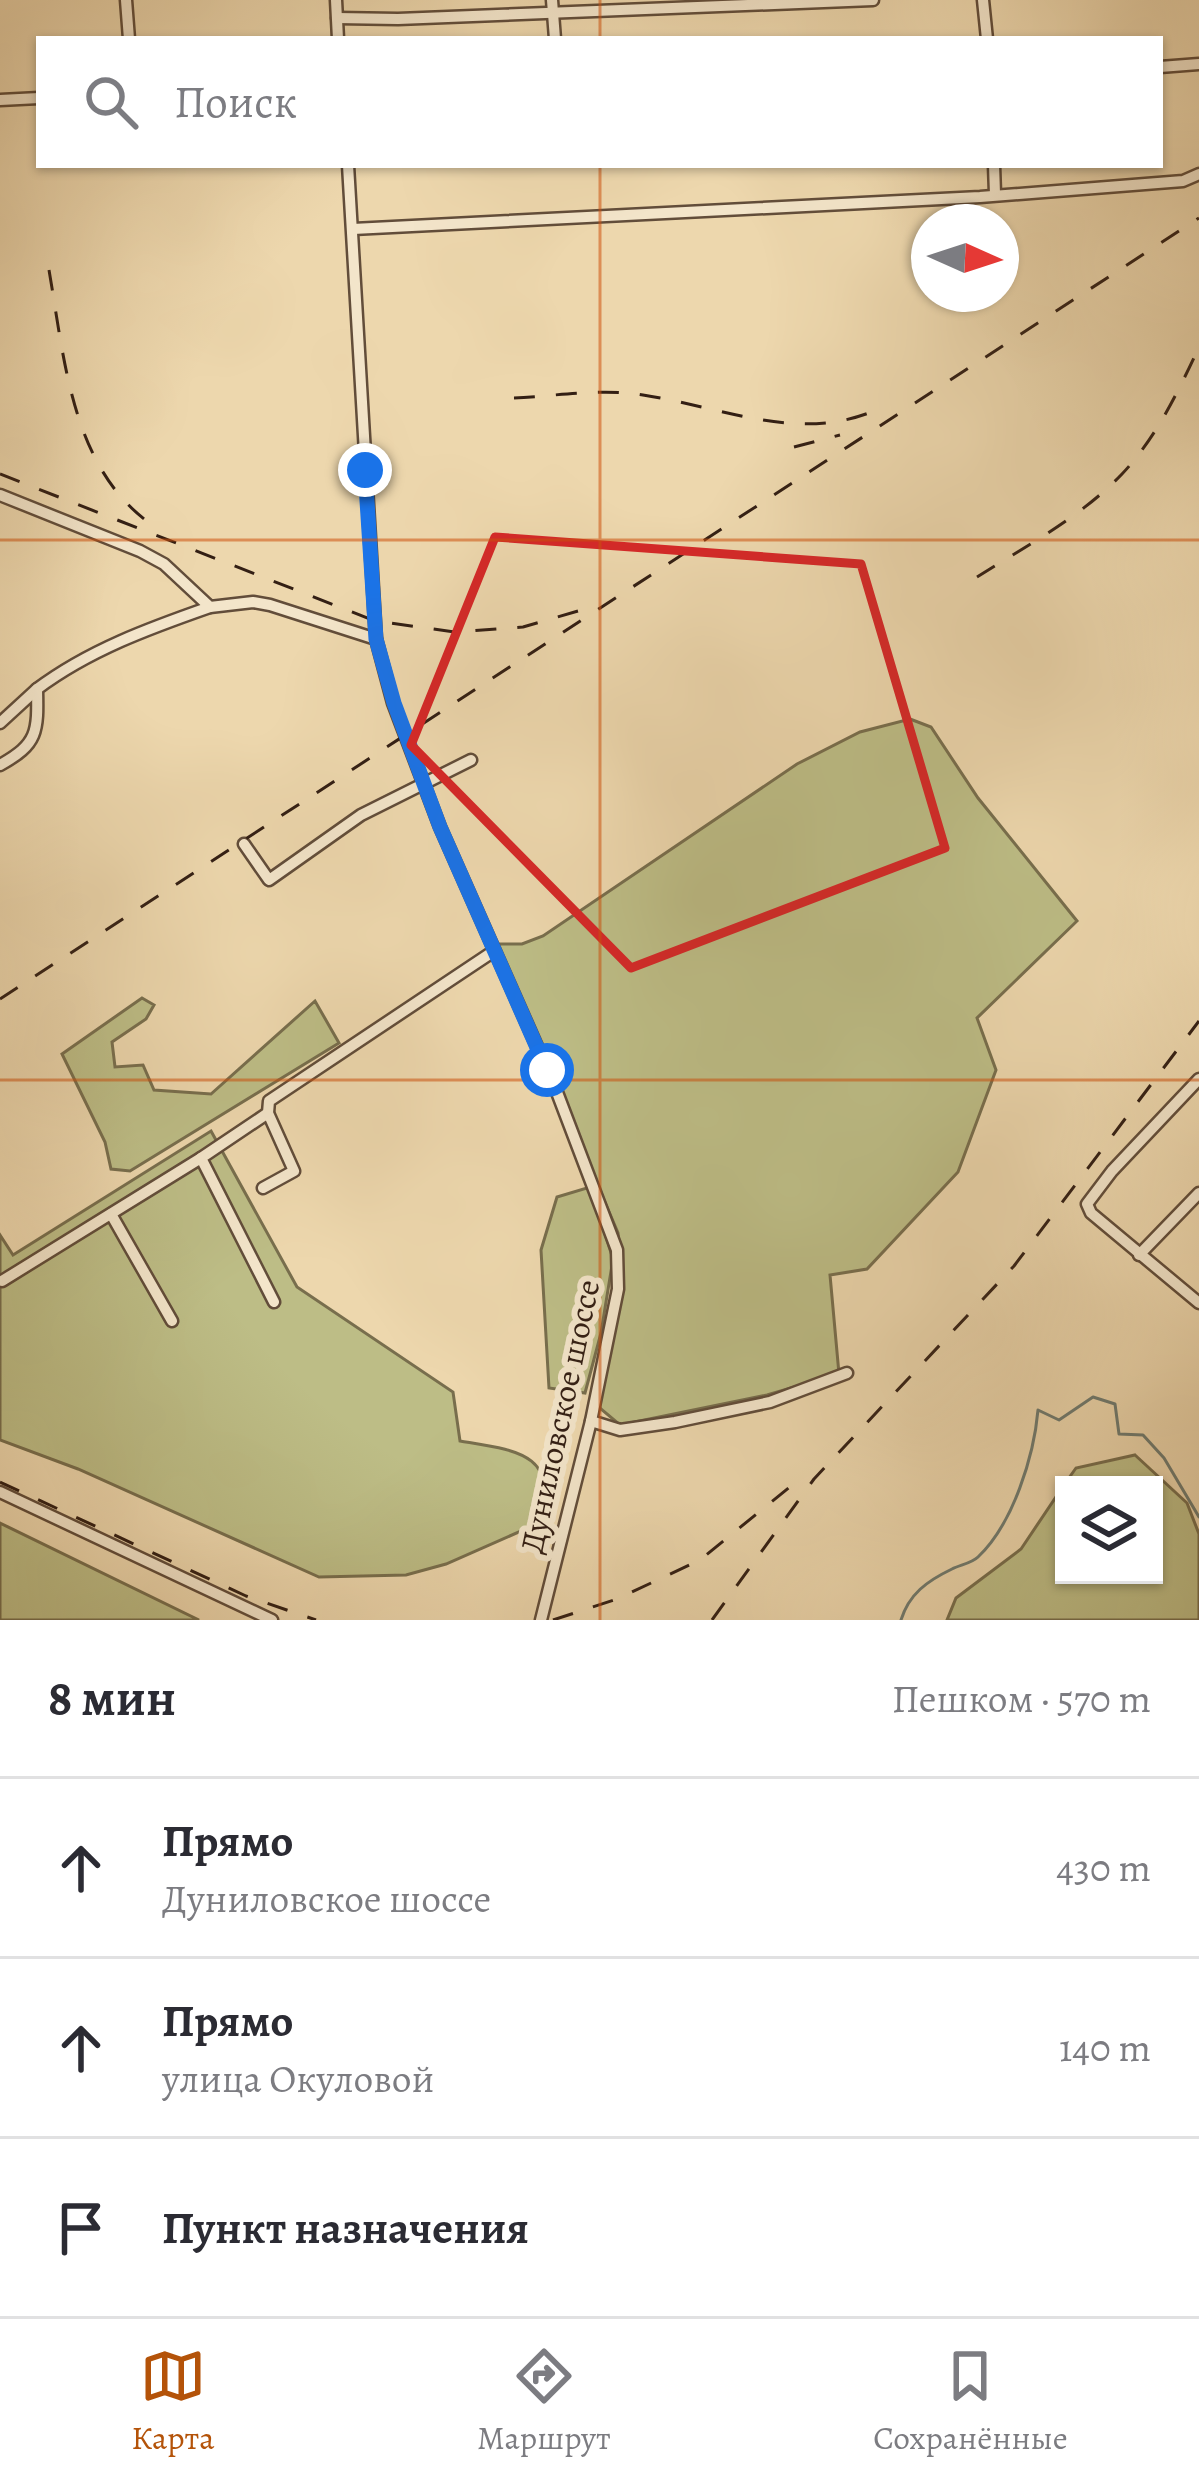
<!DOCTYPE html>
<html lang="ru">
<meta charset="utf-8">
<style>
:root{--surface:#fff;--page:#f2f2f3;--text:#2b2b33;--muted:#7c7c81;--line:#e1e1e2;--accent:#b45309}
body{margin:0;font-family:Alegreya,serif;background:var(--page);color:var(--text)}
.controls{position:absolute;right:36px;bottom:36px;display:grid;overflow:hidden;border-radius:0px;box-shadow:0 3px 9px #0004}
.controls button{width:108px;height:108px;display:grid;place-items:center;padding:0;border:0;border-bottom:3px solid var(--line);background:var(--surface);color:var(--text);font:60px sans-serif}
.compass{position:absolute;left:911px;top:204px;width:108px;height:108px;border-radius:50%;background:var(--surface);box-shadow:0 3px 9px #0004;rotate:93deg}
.stop{position:absolute;width:36px;height:36px;margin:-27px;border:9px solid #1a73e8;border-radius:50%;background:#fff}
.stop.end{background:#1a73e8;border-color:#fff;box-shadow:0 3px 12px #0008}
.list{margin:0;padding:0;list-style:none}
h2{display:flex;justify-content:space-between;align-items:center;height:156px;margin:0;padding:0 48px;font-size:51px}
h2 small{font-size:39px;font-weight:400;color:var(--muted)}
.list li{display:grid;grid-template-columns:78px 1fr auto;gap:36px;align-items:center;box-sizing:border-box;height:180px;padding:0 48px;border-top:3px solid var(--line)}
.list b{display:block;font-size:45px;white-space:nowrap}
.list p{margin:0;font-size:39px;white-space:nowrap;color:var(--muted)}
.list em{font-size:39px;font-style:normal;color:var(--muted)}
.icon{flex:none;width:66px;height:66px;fill:none;stroke:currentColor;stroke-width:2;stroke-linecap:round;stroke-linejoin:round}
.map{position:relative;flex:none;width:1199px;height:1620px;overflow:hidden}
.search{position:absolute;background:var(--surface);box-shadow:0 3px 9px #0004;left:36px;right:36px;top:36px;height:132px;display:flex;align-items:center;gap:30px;box-sizing:border-box;padding:0 42px;border-radius:0px;color:var(--muted);font-size:45px}
.sheet{height:696px;background:var(--surface)}
nav{display:flex;justify-content:space-around;align-items:center;box-sizing:border-box;height:168px;border-top:3px solid var(--line);background:var(--surface);font-size:33px;color:var(--muted)}
nav a{display:grid;justify-items:center;gap:6px}
nav .on{color:var(--accent)}
.map>svg:first-child{display:block}
.green{fill:#bdbd86;stroke:#786e4d;stroke-width:3}
.lines{fill:none;stroke-linecap:round;stroke-linejoin:round}
.stream{stroke:#707b70;stroke-width:3}
.minor-casing{stroke:#624d3a;stroke-width:15}
.minor{stroke:#f3e5ca;stroke-width:10}
.rail{stroke:#331f14;stroke-width:3;stroke-dasharray:21 21;stroke-linecap:butt}
.route{stroke:#1a73e8;stroke-width:15}
.marked{fill:none;stroke:#d62828;stroke-width:9;stroke-linejoin:round}
.grid{fill:none;stroke:#cd500d;stroke-width:3;stroke-opacity:0.55}
.labels{text-anchor:middle;stroke-width:12;stroke-linejoin:round;paint-order:stroke}
.street-label{font-size:33px;fill:#331f14;stroke:#f3e5ca}
</style>
<div class="map">
<svg width="1199" height="1620" viewBox="0 0 1199 1620">
<rect width="100%" height="100%" fill="#edd7ad"/>
<filter id="stains"><feTurbulence type="fractalNoise" baseFrequency=".00167" numOctaves="4"/><feColorMatrix values="0 0 0 0 .2 0 0 0 0 .09 0 0 0 0 .02 0 0 0 .5 -.17"/></filter>
<radialGradient id="worn" r=".72"><stop offset=".6" stop-color="#630" stop-opacity="0"/><stop offset="1" stop-color="#630" stop-opacity=".3"/></radialGradient>
<g class="green">
<path d="M 910,719 L 931,727 L 978,798 L 1077,921 L 977,1018 L 996,1070 L 958,1172 L 867,1269 L 830,1275 L 839,1374 L 767,1395 L 620,1425 L 595,1404 C 609,1347 627,1292 618,1233 L 495,944 L 522,944 L 543,936 L 797,764 L 860,732 Z"/>
<polygon points="142,998 154,1005 146,1019 112,1042 115,1067 143,1065 154,1090 211,1094 315,1001 339,1043 130,1171 111,1169 105,1142 62,1054"/>
<path d="M 211,1131 L 297,1287 L 453,1392 L 460,1441 C 515,1450 563,1453 537,1524 L 446,1564 L 406,1575 L 319,1577 L 78,1469 L 0,1440 L 0,1235 L 13,1255 Z"/>
<polygon points="590,1187 613,1259 601,1333 585,1393 549,1388 541,1250 557,1197"/>
<polygon points="1135,1455 1187,1503 1199,1534 1199,1620 947,1620 956,1598 1021,1549 1064,1485 1064,1575 1154,1575 1154,1485 1064,1485 1076,1468"/>
<polygon points="0,1523 199,1620 0,1620"/>
</g>
<g class="lines">
<path class="stream" d="M 901,1620 C 909,1594 927,1581 952,1569 C 960,1565 972,1563 978,1557 C 1013,1524 1034,1456 1038,1410 L 1059,1420 L 1093,1397 L 1115,1404 L 1119,1434 L 1143,1435 L 1164,1458 L 1199,1517"/>
<defs>
<g id="minor">
<polyline points="126,0 129,39"/>
<polyline points="336,0 338,39"/>
<polyline points="552,0 555,39"/>
<polyline points="983,0 987,39"/>
<polyline points="337,18 398,19 873,0"/>
<polyline points="1160,67 1199,64"/>
<polyline points="0,100 39,98"/>
<polyline points="348,165 376,639 393,703 440,827 555,1087 617,1250 618,1289 591,1421 541,1620"/>
<polyline points="994,165 995,194"/>
<polyline points="353,229 980,197 1183,181 1199,174"/>
<polyline points="0,495 140,551 164,564 210,607 253,602 270,605 376,639"/>
<polyline points="0,723 37,689"/>
<path d="M 0,765 C 38,744 38,732 37,689 C 89,650 150,628 210,607"/>
<polyline points="244,844 269,880 361,815 471,760"/>
<polyline points="1199,1079 1112,1171 1087,1204 1091,1213 1199,1303"/>
<polyline points="268,1113 201,1158 274,1302"/>
<polyline points="263,1188 294,1171 268,1113 269,1101 494,951"/>
<polyline points="111,1214 172,1321"/>
<polyline points="1139,1255 1199,1193"/>
<polyline points="2,1281 201,1158"/>
<polyline points="591,1421 620,1430 675,1422 770,1402 847,1373"/>
<polyline points="0,1492 272,1620"/>
</g>
</defs>
<use href="#minor" class="minor-casing"/>
<use href="#minor" class="minor"/>
<g class="rail">
<path d="M 49,270 C 65,362 72,476 160,530"/>
<path d="M 514,398 C 556,396 602,388 643,395 C 727,408 804,446 885,406"/>
<polyline points="794,447 840,435"/>
<polyline points="0,474 375,621 455,632 523,627 578,611"/>
<path d="M 977,577 C 1026,546 1081,517 1122,474 C 1156,438 1178,392 1199,347"/>
<polyline points="0,999 1199,218"/>
<polyline points="0,1482 246,1596 316,1620"/>
<polyline points="553,1620 617,1599 700,1560 802,1477"/>
<polyline points="712,1620 814,1479 1014,1266 1199,1021"/>
</g>
</g>
<g class="lines">
<polyline class="route" points="365,470 376,639 394,703 440,827 547,1070"/>
</g>
<path class="marked" d="M 495,537 L 861,564 L 945,848 L 631,968 L 411,745 Z"/>
<path class="grid" d="M 600,0 L 600,39M 600,165 L 600,1620M 0,540 L 1199,540M 0,1080 L 1199,1080"/>
<g class="labels">
<g class="street-label">
<text transform="translate(559 1416) rotate(-78)" y="12">Дуниловское шоссе</text>
</g>
</g>
<rect width="100%" height="100%" filter="url(#stains)"/>
<rect width="100%" height="100%" fill="url(#worn)"/>
</svg>
<div class="controls">
<button><svg class="icon" aria-label="layers" viewBox="0 0 24 24"><path d="M12 4l9 5-9 5-9-5zM3 14l9 5 9-5"/></svg></button>
</div>
<svg class="compass" viewBox="-18 -18 36 36"><path d="M0-13l5 13h-10z" fill="#e53935"/><path d="M0 13l5-13h-10z" fill="#7c7c81"/></svg>
<div class="stop" style="left:547px;top:1070px"></div>
<div class="stop end" style="left:365px;top:470px"></div>
<div class="search"><svg class="icon" aria-label="search" viewBox="0 0 24 24"><circle cx="10" cy="10" r="6"/><path d="M15 15l6 6"/></svg>Поиск</div>
</div>
<section class="sheet">
<h2>8 мин<small>Пешком · 570 m</small></h2>
<ul class="list">
<li><svg class="icon" aria-label="ahead" viewBox="0 0 24 24"><path d="M12 20V5M6 11l6-6 6 6"/></svg><div><b>Прямо</b><p>Дуниловское шоссе</p></div><em>430 m</em></li>
<li><svg class="icon" aria-label="ahead" viewBox="0 0 24 24"><path d="M12 20V5M6 11l6-6 6 6"/></svg><div><b>Прямо</b><p>улица Окуловой</p></div><em>140 m</em></li>
<li><svg class="icon" aria-label="arrive" viewBox="0 0 24 24"><path d="M6 21V4h12l-3 4 3 4H6"/></svg><div><b>Пункт назначения</b></div></li>
</ul>
</section>
<nav>
<a class="on"><svg class="icon" aria-label="map" viewBox="0 0 24 24"><path d="M3 6l6-2 6 2 6-2v14l-6 2-6-2-6 2zM9 4v14M15 6v14"/></svg>Карта</a>
<a><svg class="icon" aria-label="directions" viewBox="0 0 24 24"><path d="M12 3l9 9-9 9-9-9zM9 14v-3h6M13 9l2 2-2 2"/></svg>Маршрут</a>
<a><svg class="icon" aria-label="saved" viewBox="0 0 24 24"><path d="M7 4h10v16l-5-4-5 4z"/></svg>Сохранённые</a>
</nav>
